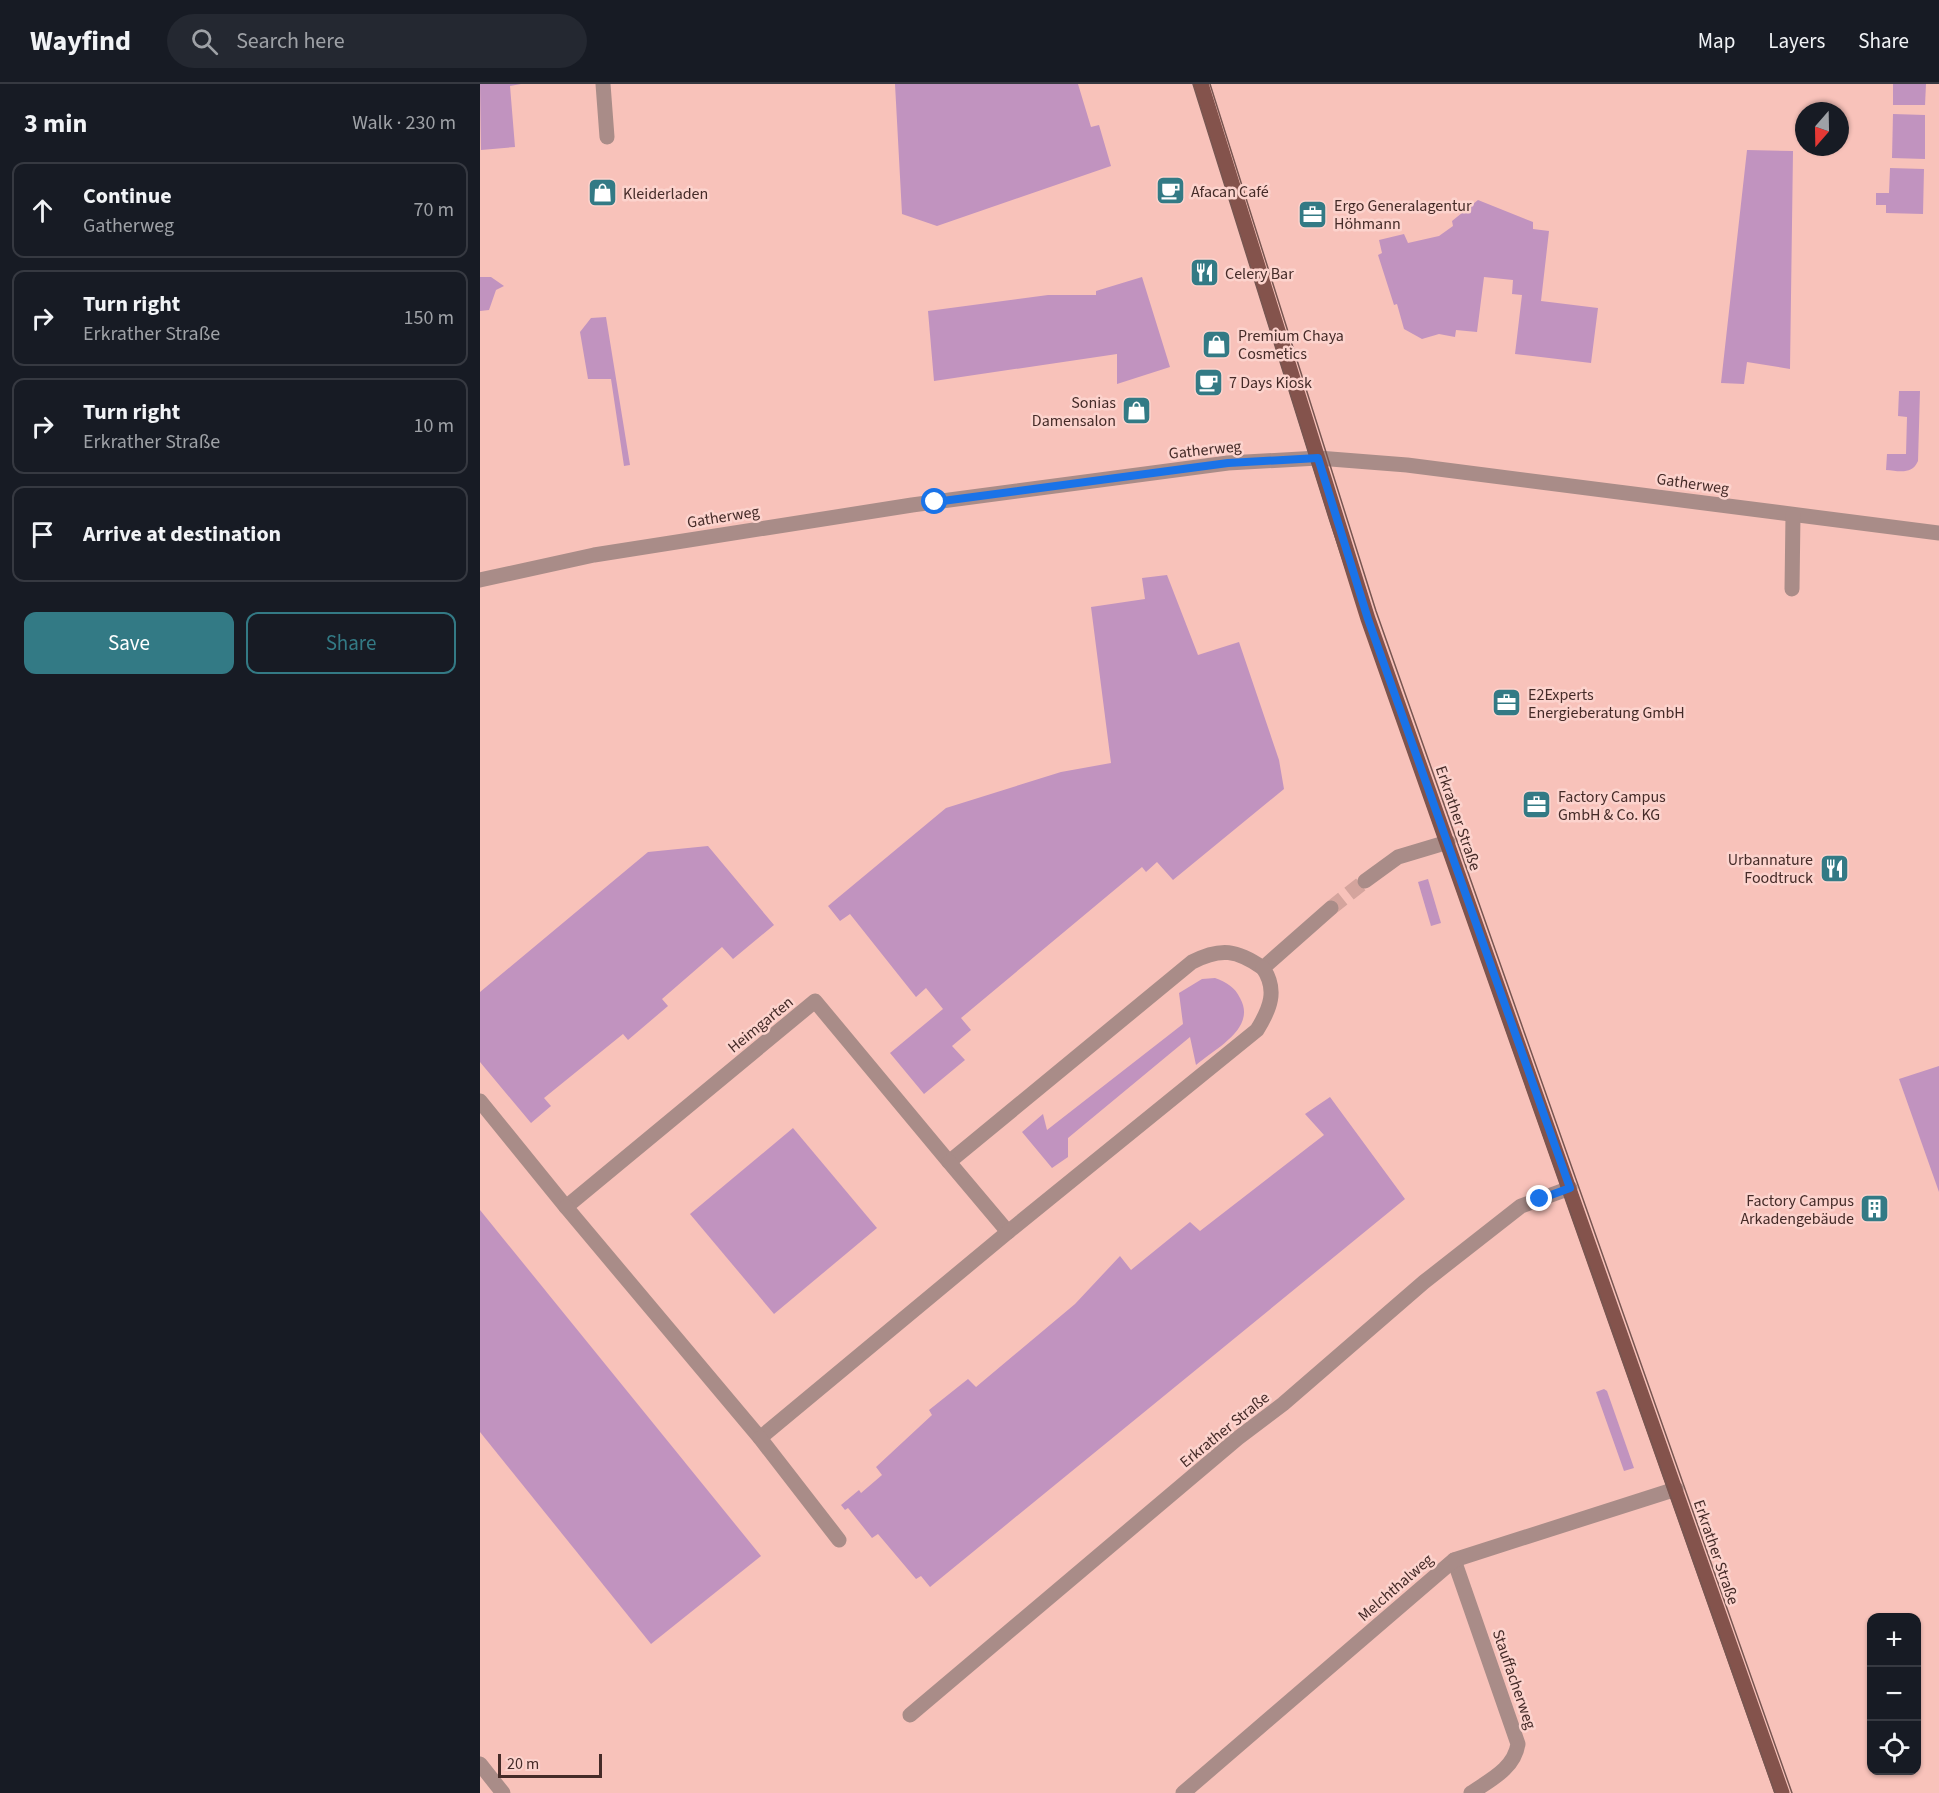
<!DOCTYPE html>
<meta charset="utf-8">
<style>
:root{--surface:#171b24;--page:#242831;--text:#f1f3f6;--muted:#9ea1a6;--line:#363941;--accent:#337a85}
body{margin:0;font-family:"Source Sans 3",sans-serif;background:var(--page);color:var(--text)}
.controls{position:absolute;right:18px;bottom:18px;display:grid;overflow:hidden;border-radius:12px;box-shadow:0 2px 4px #0004}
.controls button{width:54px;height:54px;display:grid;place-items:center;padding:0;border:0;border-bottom:2px solid var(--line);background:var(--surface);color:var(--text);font:30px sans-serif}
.compass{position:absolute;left:1315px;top:18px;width:54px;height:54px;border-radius:50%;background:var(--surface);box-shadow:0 2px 4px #0004;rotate:200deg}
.scale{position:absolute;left:18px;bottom:15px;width:104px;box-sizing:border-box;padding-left:6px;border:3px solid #452b28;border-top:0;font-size:16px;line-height:21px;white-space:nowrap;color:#452b28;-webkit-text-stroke:4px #fcd3cd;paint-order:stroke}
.stop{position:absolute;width:18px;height:18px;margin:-14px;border:4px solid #1a73e8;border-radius:50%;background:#fff}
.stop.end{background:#1a73e8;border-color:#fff;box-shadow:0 2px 6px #0008}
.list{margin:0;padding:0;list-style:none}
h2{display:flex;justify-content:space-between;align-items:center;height:78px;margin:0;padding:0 24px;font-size:26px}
h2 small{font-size:20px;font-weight:400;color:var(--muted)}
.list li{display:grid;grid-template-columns:39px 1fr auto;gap:18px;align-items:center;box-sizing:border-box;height:96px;margin:0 12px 12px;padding:0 12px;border:2px solid var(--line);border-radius:12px}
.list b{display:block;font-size:22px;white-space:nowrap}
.list p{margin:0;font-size:20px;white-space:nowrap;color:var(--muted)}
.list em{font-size:20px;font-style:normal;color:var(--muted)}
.actions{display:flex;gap:12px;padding:18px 24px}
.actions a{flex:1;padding:14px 0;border:2px solid var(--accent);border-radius:12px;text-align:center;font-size:21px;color:var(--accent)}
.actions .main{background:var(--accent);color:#fff}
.icon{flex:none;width:33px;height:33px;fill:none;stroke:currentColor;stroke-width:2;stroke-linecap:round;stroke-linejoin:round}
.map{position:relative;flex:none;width:1459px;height:1709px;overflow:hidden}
header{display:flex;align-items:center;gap:36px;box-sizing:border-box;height:84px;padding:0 30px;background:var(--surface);border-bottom:2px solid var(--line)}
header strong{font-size:28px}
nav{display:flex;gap:33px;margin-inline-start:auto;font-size:21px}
.search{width:420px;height:54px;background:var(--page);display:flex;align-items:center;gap:15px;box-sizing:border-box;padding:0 21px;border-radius:33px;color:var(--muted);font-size:22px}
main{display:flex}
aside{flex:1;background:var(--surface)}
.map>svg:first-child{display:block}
.green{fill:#c193bf}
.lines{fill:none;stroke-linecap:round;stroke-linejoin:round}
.minor-tunnel{stroke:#d4a49d;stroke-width:15;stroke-dasharray:15 8;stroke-linecap:butt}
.minor{stroke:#a98c88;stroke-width:15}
.major{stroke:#84534c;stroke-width:15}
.tram{stroke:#785651;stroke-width:1.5}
.route{stroke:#1a73e8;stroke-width:8}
.labels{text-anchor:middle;stroke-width:5;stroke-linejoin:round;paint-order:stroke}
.poi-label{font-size:16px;fill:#452b28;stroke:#fcd3cd;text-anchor:start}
.street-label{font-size:16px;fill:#452b28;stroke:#fcd3cd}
</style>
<header>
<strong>Wayfind</strong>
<div class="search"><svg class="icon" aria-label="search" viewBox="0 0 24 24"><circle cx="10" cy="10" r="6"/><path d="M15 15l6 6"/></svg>Search here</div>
<nav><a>Map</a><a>Layers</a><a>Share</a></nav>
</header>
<main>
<aside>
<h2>3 min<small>Walk · 230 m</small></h2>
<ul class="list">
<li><svg class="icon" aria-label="ahead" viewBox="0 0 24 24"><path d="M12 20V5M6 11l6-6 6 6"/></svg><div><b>Continue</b><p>Gatherweg</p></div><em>70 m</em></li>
<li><svg class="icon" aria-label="right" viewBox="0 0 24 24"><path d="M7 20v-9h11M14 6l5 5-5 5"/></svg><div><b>Turn right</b><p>Erkrather Straße</p></div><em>150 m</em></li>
<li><svg class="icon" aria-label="right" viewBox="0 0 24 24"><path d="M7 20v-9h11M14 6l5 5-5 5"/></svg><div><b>Turn right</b><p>Erkrather Straße</p></div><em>10 m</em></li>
<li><svg class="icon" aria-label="arrive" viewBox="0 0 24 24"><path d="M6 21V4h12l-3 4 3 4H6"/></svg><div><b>Arrive at destination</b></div></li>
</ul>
<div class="actions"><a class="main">Save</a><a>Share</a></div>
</aside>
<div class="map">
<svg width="1459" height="1709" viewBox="0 0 1459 1709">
<rect width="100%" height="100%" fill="#f8c2ba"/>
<g class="green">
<polygon points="0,0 41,0 30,2 35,63 1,66"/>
<polygon points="415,0 598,0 611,43 619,41 631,82 457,142 422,130"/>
<polygon points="1413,0 1446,0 1445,21 1413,21"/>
<polygon points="1413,30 1445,31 1445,75 1412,74"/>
<polygon points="1267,66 1313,67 1310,285 1267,278 1264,300 1241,299"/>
<polygon points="1410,84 1444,85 1443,130 1406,129 1406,121 1396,121 1396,109 1409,109"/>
<polygon points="998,116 1053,138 1053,145 1069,147 1061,217 1118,224 1111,279 1035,270 1042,211 1032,210 1033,196 1004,193 997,248 976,246 975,253 959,250 942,255 924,245 917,220 914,221 898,171 902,169 899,156 924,150 928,159 959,152 973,142 972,137"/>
<polygon points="0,193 11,193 24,202 16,206 9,226 0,227"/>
<polygon points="662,193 690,283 637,300 637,270 454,297 448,227 568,211 616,211 616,207"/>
<polygon points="126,233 150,381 144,382 131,295 108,295 100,248 111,234"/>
<path d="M 1419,307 L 1440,307 L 1438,377 C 1432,391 1419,387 1406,386 L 1407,370 L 1426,370 L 1427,333 L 1418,332 Z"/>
<polygon points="687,491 718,571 759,558 799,676 804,705 693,796 677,778 666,788 662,783 481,934 491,946 472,962 485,976 444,1010 410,969 463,925 446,904 436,913 370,830 360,837 348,822 466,724 581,688 631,679 611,523 665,515 662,494"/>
<polygon points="228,762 294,841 253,875 242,863 182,915 188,922 148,956 143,950 64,1014 71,1022 51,1039 0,978 0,908 168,768"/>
<polygon points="948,795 961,839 951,842 938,798"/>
<path d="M 735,894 C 746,898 755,903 760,914 C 777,944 736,964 716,981 L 710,953 L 588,1054 L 588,1073 L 572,1084 L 542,1048 L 563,1030 L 567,1046 L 703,940 L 699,909 L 722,895 Z"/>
<polygon points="1459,982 1459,1108 1419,995"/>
<polygon points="850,1013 925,1115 450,1503 441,1492 436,1495 398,1450 392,1454 368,1424 365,1426 361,1421 379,1406 381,1409 402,1391 396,1383 452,1331 449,1326 488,1295 496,1303 595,1220 640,1172 651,1186 710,1138 720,1147 844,1051 825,1030"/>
<polygon points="313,1044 397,1144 294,1230 210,1130"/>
<polygon points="0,1126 281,1472 171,1560 0,1348"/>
<polygon points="1124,1305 1127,1307 1154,1384 1144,1387 1116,1308"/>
</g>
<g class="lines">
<polyline class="minor-tunnel" points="851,824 885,797"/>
<g class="minor">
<polyline points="123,0 127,53"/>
<polyline points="0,496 114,471 432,421 748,379 838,374 927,381 1459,449"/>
<polyline points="1312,505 1313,431"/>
<polyline points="885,797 918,773 968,758"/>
<path d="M 0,1017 L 86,1123 L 335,917 L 469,1078 L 712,878 C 741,863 757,866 783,884 L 851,824"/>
<polyline points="469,1078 528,1148"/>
<path d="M 86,1123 L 280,1354 L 528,1148 L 777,946 C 790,925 798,906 783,884"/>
<polyline points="280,1354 359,1456"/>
<path d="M 974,1476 L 1038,1660 C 1034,1685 1010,1696 991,1709"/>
<polyline points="430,1631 758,1354 803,1320 944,1198 1041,1122 1090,1104"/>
<polyline points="0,1680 23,1709"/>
<polyline points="703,1709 974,1476 1196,1405"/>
</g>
<polyline class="major" points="721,0 888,535 1302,1709"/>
<g class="tram">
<polyline points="713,0 849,434 895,573 1295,1709"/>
<polyline points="730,0 896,527 1312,1709"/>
</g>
</g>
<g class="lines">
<polyline class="route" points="455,418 748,379 838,374 888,535 1090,1104 1060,1115"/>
</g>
<defs>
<symbol id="cafe-square" viewBox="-11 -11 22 22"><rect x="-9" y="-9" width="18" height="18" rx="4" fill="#337a85" stroke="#fcd3cd"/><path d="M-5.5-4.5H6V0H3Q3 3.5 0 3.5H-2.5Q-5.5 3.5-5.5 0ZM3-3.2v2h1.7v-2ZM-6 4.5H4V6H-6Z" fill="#fff"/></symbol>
<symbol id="shop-square" viewBox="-11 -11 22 22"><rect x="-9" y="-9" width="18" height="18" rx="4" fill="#337a85" stroke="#fcd3cd"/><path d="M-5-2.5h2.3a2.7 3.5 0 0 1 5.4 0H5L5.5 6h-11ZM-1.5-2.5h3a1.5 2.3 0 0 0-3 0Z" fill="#fff"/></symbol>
<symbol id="office-square" viewBox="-11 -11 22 22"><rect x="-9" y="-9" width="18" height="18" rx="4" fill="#337a85" stroke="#fcd3cd"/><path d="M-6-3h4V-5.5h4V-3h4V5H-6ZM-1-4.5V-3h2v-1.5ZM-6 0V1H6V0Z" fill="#fff"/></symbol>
<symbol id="restaurant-square" viewBox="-11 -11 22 22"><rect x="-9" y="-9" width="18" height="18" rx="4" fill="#337a85" stroke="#fcd3cd"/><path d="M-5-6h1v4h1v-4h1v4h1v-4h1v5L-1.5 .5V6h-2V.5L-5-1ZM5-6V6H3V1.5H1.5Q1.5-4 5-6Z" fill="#fff"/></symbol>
<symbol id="building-square" viewBox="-11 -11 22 22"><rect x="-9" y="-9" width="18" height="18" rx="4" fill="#337a85" stroke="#fcd3cd"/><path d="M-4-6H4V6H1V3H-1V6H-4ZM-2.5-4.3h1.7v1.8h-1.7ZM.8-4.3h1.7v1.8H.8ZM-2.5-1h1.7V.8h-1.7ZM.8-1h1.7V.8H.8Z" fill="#fff"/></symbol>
</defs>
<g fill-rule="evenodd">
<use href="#cafe-square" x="674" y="90" width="33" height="33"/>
<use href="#shop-square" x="106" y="92" width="33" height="33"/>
<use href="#office-square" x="816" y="114" width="33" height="33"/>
<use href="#restaurant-square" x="708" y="172" width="33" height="33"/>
<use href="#shop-square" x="720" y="244" width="33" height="33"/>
<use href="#cafe-square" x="712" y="282" width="33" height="33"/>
<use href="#shop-square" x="640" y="310" width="33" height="33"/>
<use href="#office-square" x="1010" y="602" width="33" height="33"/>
<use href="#office-square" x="1040" y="704" width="33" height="33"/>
<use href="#restaurant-square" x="1338" y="768" width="33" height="33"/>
<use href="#building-square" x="1378" y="1108" width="33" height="33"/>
</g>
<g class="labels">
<g class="poi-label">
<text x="711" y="113">Afacan Café</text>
<text x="143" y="115">Kleiderladen</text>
<text x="854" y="127">Ergo Generalagentur<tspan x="854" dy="18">Höhmann</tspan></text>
<text x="745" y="195">Celery Bar</text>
<text x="758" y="257">Premium Chaya<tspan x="758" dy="18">Cosmetics</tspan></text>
<text x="749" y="304">7 Days Kiosk</text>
<text x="636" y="324" text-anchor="end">Sonias<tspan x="636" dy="18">Damensalon</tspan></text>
<text x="1048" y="616">E2Experts<tspan x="1048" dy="18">Energieberatung GmbH</tspan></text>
<text x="1078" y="718">Factory Campus<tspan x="1078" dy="18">GmbH &amp; Co. KG</tspan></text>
<text x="1333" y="781" text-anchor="end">Urbannature<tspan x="1333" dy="18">Foodtruck</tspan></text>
<text x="1374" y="1122" text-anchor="end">Factory Campus<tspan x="1374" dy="18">Arkadengebäude</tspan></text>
</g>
<g class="street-label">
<text transform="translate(725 365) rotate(-6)" y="6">Gatherweg</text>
<text transform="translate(1213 399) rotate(8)" y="6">Gatherweg</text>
<text transform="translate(243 432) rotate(-9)" y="6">Gatherweg</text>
<text transform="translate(979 734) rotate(71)" y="6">Erkrather Straße</text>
<text transform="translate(280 940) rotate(-39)" y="6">Heimgarten</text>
<text transform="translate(744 1345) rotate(-39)" y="6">Erkrather Straße</text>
<text transform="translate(1237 1468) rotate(71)" y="6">Erkrather Straße</text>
<text transform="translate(915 1503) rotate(-41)" y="6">Melchthalweg</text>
<text transform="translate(1035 1595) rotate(71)" y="6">Stauffacherweg</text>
</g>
</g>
</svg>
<div class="controls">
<button>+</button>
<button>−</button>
<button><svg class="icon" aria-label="locate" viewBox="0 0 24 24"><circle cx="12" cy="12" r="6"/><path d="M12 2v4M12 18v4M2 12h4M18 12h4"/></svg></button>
</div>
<svg class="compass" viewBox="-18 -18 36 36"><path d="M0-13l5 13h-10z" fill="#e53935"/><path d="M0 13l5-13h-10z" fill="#9ea1a6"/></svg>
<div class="scale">20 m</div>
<div class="stop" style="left:455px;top:418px"></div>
<div class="stop end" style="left:1060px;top:1115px"></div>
</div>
</main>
